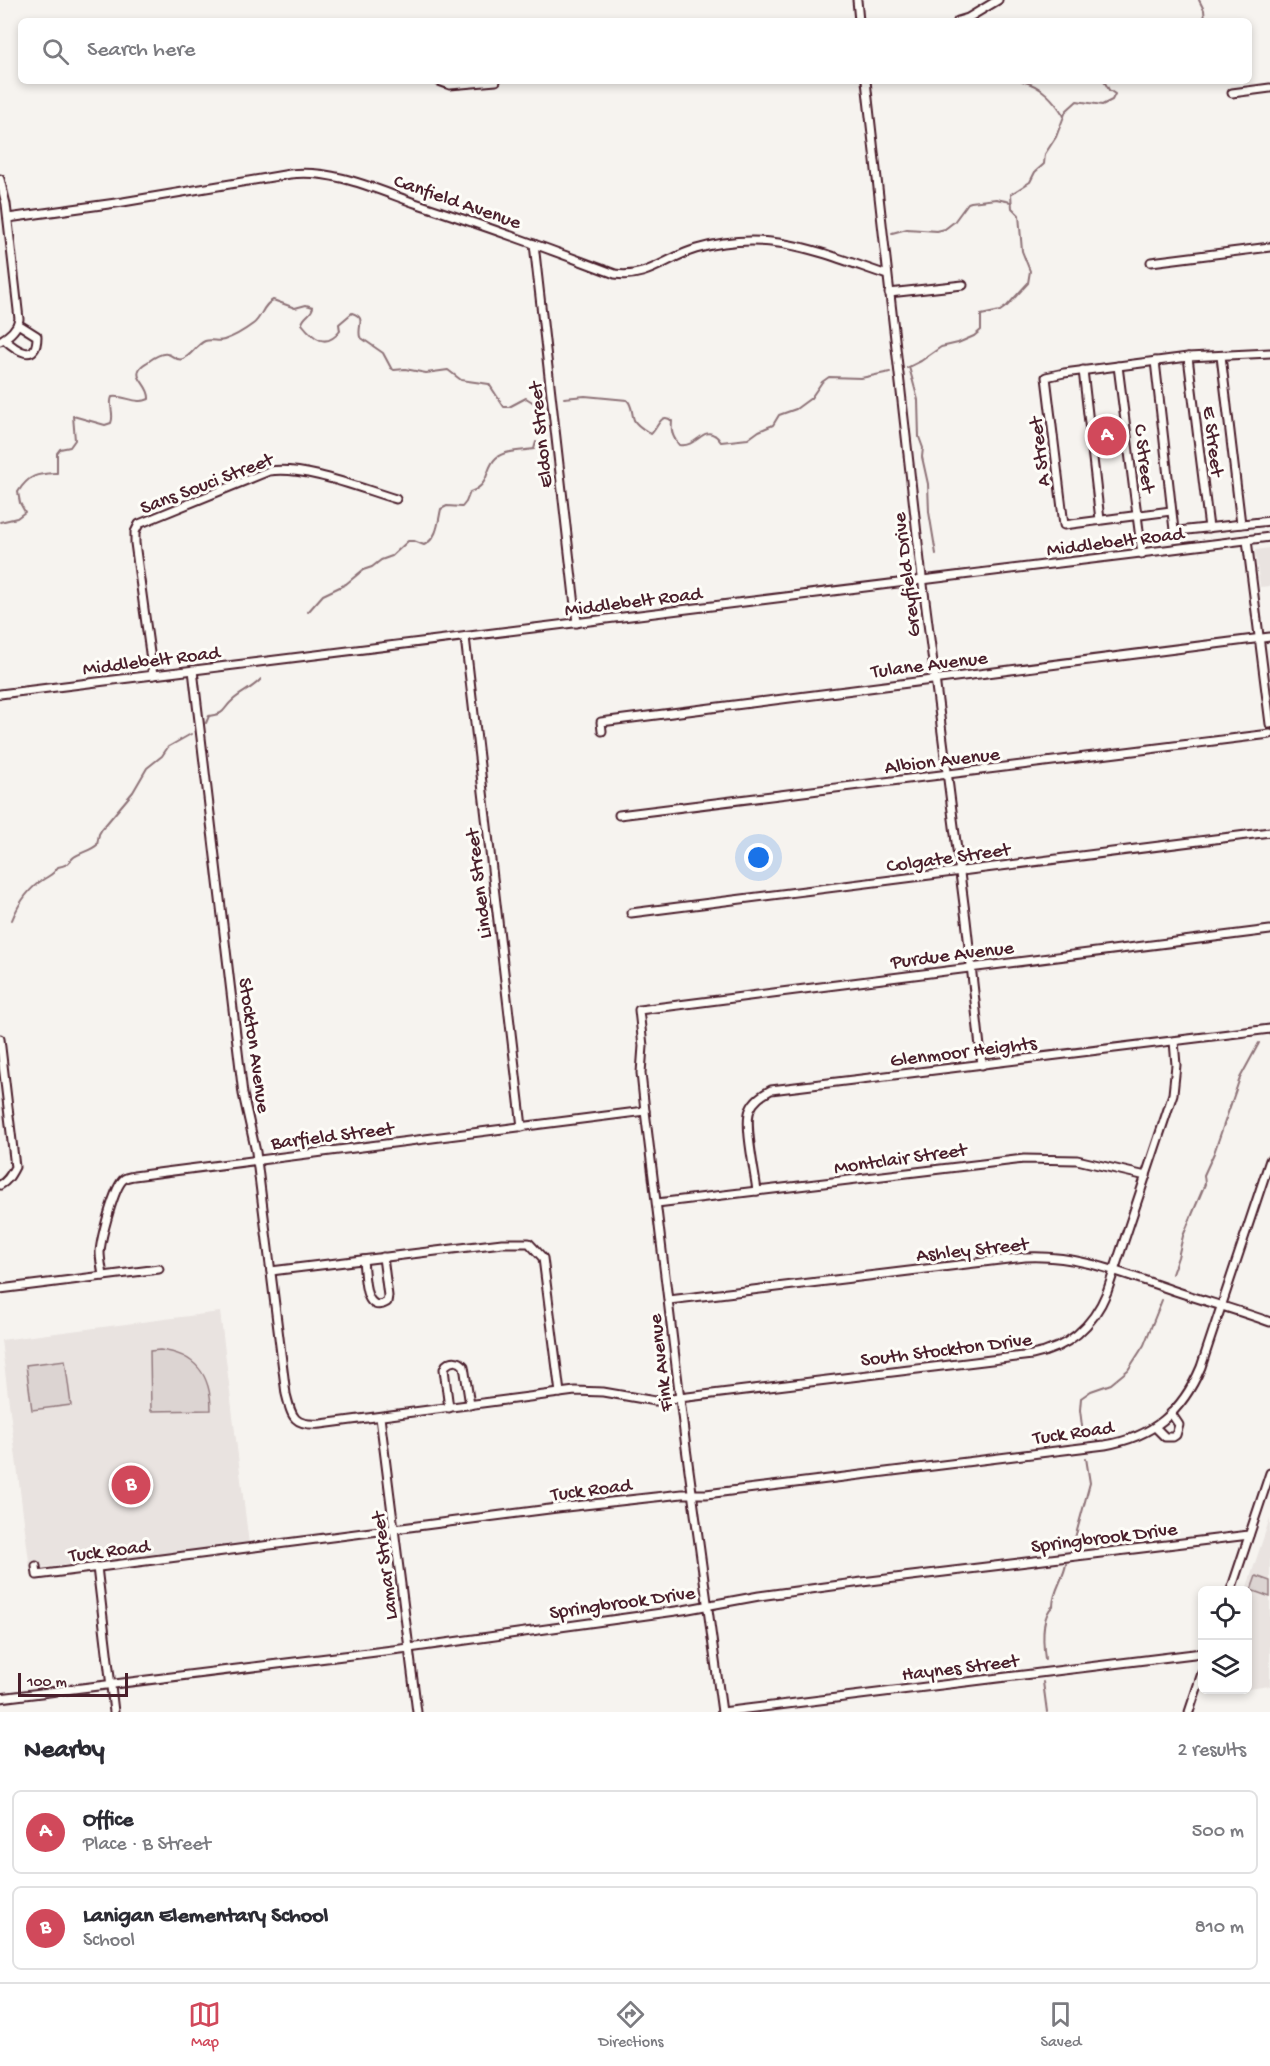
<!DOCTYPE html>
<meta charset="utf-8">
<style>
:root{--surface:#fff;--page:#f2f2f3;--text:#2b2b33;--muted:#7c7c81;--line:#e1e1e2;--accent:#d1495b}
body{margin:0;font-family:"Gochi Hand",sans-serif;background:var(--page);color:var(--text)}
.controls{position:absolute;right:18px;bottom:18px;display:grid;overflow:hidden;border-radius:9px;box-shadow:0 3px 9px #0003}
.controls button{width:54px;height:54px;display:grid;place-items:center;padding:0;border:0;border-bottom:2px solid var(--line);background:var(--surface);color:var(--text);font:30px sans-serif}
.scale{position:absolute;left:18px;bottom:15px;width:110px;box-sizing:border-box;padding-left:6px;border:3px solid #4a1f2b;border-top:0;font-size:16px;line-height:21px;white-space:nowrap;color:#4a1f2b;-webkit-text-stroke:4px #fdfcf7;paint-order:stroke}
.you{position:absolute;left:759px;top:858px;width:21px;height:21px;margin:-15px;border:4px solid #fff;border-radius:50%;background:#1a73e8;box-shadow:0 0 0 9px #1a73e833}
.badge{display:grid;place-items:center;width:39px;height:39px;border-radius:50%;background:var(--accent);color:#fff;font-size:20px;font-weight:700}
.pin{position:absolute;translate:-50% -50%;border:3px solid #fff;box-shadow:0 2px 6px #0006}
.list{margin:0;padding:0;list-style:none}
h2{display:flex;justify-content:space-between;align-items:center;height:78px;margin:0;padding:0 24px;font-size:26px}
h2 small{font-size:20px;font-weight:400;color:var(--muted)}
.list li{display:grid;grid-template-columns:39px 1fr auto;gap:18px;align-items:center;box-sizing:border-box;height:84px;margin:0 12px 12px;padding:0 12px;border:2px solid var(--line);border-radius:9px}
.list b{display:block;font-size:22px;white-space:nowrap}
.list p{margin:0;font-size:20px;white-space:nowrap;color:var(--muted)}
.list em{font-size:20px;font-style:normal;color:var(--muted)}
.icon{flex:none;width:33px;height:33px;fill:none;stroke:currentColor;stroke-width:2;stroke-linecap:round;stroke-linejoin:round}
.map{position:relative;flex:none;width:1270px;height:1712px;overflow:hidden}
.search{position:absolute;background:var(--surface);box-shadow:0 3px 9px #0003;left:18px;right:18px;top:18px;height:66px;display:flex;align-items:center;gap:15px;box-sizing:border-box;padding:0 21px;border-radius:9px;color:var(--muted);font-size:22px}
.sheet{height:270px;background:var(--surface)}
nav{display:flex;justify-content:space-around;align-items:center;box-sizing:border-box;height:84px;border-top:2px solid var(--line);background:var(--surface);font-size:16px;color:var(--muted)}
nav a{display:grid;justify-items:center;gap:3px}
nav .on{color:var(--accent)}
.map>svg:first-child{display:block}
.built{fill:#e9e3e0}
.green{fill:#dcd4d2;stroke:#937a7e;stroke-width:1.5}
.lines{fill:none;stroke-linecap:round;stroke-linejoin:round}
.stream{stroke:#8e7378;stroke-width:2}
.minor-casing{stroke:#4a1f2b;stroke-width:11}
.minor{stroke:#fdfcf7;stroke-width:7}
.labels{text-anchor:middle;stroke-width:6;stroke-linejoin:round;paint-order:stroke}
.street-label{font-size:20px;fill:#4a1f2b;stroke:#fdfcf7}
</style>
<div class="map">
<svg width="1270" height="1712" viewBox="0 0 1270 1712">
<rect width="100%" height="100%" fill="#f6f3ef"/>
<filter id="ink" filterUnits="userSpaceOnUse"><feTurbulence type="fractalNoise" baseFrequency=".0167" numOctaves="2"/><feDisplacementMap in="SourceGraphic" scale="12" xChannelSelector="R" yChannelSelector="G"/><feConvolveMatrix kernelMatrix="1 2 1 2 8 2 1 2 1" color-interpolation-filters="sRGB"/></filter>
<g filter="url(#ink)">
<g class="built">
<polygon points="1270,548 1270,586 1260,587 1255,550"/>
<polygon points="220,1312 249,1544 30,1569 1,1340"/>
<polygon points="1270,1518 1270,1686 1248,1689 1248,1590 1246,1590"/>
</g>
<g class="green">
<path d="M 160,1350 C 196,1354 211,1375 211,1410 L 151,1411 L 150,1351 Z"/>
<polygon points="65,1360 71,1405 32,1410 26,1365"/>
<polygon points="1256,1576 1270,1581 1270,1597 1251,1590"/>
</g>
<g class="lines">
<g class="stream">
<polyline points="1199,0 1204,10 1205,21"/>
<path d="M 1022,81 C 1042,86 1054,100 1064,116"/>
<polyline points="1137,81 1138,81"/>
<polyline points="892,233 907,229 937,231 945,229 954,222 968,203 971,202 996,199 1011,202"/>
<polyline points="909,367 918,400 919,437 923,448 922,457 928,484 929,512 936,554"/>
<polyline points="907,368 921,361 941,347 958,343 974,336 981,330 981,315 1000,311 1007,306 1028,283 1030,271 1022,251 1019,215 1012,208 1011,194 1030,182 1035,172 1044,164 1045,154 1056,137 1066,111 1077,101 1102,105 1112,100 1115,94 1109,90 1104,81"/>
<path d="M 564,398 L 585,396 L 627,400 C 633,406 631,412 634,420 C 637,426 645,430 651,434 C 658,428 661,411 672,421 C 671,431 672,436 679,445 C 696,448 703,427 714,435 C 717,436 719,440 721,442 L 748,439 L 759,431 L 773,425 L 779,415 L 796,409 L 811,398 L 822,382 L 829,377 L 861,378 L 890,372"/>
<path d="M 536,432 C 541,424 540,417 542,409 L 538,403"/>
<path d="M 0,522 L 17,518 L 25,512 L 20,503 L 18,492 C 29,474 38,474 57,473 L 57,453 L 60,449 L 70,447 L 75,440 L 73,416 L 105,425 L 111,423 C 115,414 108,405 112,397 C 125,395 136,405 149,399 C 150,386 135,380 139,370 C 141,365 145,364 149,361 C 173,344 171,363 183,359 C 192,355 196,345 205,341 C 211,339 218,342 224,340 C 233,337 245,330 253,324 C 262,318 262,305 273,300 L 295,308 L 306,305 L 313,307 C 312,315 303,316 302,324 C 314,339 326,349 340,331 L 339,324 L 352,313 C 367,318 357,325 360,337 L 383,353 L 391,368 L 394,370 L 405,369 L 426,373 L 448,370 L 461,380 L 489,384 L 504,407 L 509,407 L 526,398 L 534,403 L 540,403"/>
<path d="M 308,612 L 323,595 L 346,584 L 363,570 L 372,567 L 381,560 L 392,556 L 408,541 L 414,541 L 424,545 C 438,538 438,522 441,509 L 447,506 L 462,507 L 466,502 L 470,492 C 491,485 484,469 496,458 C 505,450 523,451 534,449 L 536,442"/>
<path d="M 206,723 L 209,716 C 228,713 221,710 233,700 C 242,692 253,688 261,679"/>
<path d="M 12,920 C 18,905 29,888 44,879 C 52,874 52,875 58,867 C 69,865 67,863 74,857 C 81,852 90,851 97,845 L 99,834 L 102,829 L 133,792 L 147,768 L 162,756 L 168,747 L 191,734"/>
<polyline points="1172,1274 1178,1257 1183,1236 1205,1184 1204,1175 1214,1153 1240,1078 1259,1043"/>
<polyline points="1083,1434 1080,1410 1081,1398 1091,1391 1111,1384 1128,1370 1144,1345 1162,1300"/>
<polyline points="1072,1549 1090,1483 1086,1458"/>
<path d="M 1045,1659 C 1043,1644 1041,1616 1053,1606 C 1053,1591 1064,1578 1066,1564"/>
<polyline points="1043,1682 1047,1712"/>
</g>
<defs>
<g id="minor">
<polyline points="857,0 859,21"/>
<polyline points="958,21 968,18 998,0"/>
<polyline points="439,81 450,85 496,81"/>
<polyline points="866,81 920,561 966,920 982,1065"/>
<polyline points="1232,93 1270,88"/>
<path d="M 0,179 L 6,204 L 19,319 C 17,330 9,336 0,341"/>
<path d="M 8,218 L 123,202 L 290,174 C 333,169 375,189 415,203 C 482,225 549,249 615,274 C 647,279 667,257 696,249 C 769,228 819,252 887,275"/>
<polyline points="534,244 577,623"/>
<polyline points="1151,262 1270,247"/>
<polyline points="889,293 963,285"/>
<path d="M 4,339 C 16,350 37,365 37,336 L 18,324"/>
<polyline points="1221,356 1241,524"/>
<polyline points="1188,357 1209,528"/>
<polyline points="1155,361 1174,530 1178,531 1270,521"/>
<polyline points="1118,366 1142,554"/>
<polyline points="1083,370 1100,520"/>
<polyline points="1171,511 1064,525 1046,377 1064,373 1188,357 1270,353"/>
<polyline points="1247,540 1270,724"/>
<polyline points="465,637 522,1127"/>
<path d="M 193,670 L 243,1094 L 256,1152 L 286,1394 C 292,1418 294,1426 321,1424 L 575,1391 L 603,1392 L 655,1401 L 1032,1355 C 1069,1348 1093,1326 1107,1292 L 1173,1094 L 1176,1065 L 1174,1041"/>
<path d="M 153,675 L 135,543 L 135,532 L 139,524 L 269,471 C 307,466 359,488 396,499"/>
<polyline points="0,694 1270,537"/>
<polyline points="602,731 601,722 1270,637"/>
<polyline points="619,815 1270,734"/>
<polyline points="631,913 1270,832"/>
<path d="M 0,1039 L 15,1167 C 11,1174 8,1181 0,1185"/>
<path d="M 757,1191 C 755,1173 744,1124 750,1110 C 754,1100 762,1095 771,1090 L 1270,1029"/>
<polyline points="657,1203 1024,1159 1077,1160 1146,1176"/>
<path d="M 363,1260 C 365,1274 363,1316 387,1302 L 388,1296 L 383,1257"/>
<polyline points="271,1271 502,1243 529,1243 543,1258 560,1393"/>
<path d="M 103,1276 C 102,1268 100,1260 100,1252 C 101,1239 114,1186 124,1179 C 127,1177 130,1177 134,1176 L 645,1111"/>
<polyline points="0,1289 159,1269"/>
<path d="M 669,1300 L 1025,1257 C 1079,1254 1127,1275 1178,1292 C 1208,1302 1240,1311 1270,1322"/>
<path d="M 449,1408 L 444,1369 L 446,1365 C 452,1360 459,1360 464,1366 L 470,1405"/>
<polyline points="380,1417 417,1712"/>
<polyline points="1155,1427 1165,1437 1173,1437 1176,1435 1179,1425 1171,1413"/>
<path d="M 36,1566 L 37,1575 L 557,1508 L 682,1494 L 706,1494 L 1105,1445 C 1153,1437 1182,1412 1201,1367 L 1270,1160"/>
<polyline points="97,1567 114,1712"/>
<polyline points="1231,1590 1270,1473"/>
<polyline points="0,1698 409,1648 683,1610 759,1596 862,1582 1249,1535"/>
<polyline points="722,1712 686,1448 645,1111 641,1073 643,1046 639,1010 1270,930"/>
<polyline points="722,1712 1202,1653"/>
<polyline points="1189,1712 1202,1673"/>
</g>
</defs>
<use href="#minor" class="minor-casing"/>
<use href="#minor" class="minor"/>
</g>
</g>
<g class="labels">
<g class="street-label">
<text transform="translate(458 200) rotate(19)" y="7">Canfield Avenue</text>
<text transform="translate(539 435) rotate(-96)" y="7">Eldon Street</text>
<text transform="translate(1215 441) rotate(83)" y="7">E Street</text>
<text transform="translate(1038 452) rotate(-97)" y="7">A Street</text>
<text transform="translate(1146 458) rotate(83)" y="7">C Street</text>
<text transform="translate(206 482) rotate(-21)" y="7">Sans Souci Street</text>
<text transform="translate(1115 540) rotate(-7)" y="7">Middlebelt Road</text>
<text transform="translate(905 575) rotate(-97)" y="7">Greyfield Drive</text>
<text transform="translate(633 600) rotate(-7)" y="7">Middlebelt Road</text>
<text transform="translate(151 659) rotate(-7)" y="7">Middlebelt Road</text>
<text transform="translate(929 663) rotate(-7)" y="7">Tulane Avenue</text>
<text transform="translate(942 759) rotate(-7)" y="7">Albion Avenue</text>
<text transform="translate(948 856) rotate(-8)" y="7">Colgate Street</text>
<text transform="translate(477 884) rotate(-97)" y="7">Linden Street</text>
<text transform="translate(952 953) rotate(-7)" y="7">Purdue Avenue</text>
<text transform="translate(256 1045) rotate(82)" y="7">Stockton Avenue</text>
<text transform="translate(963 1050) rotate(-7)" y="7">Glenmoor Heights</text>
<text transform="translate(332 1134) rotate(-7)" y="7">Barfield Street</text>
<text transform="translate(900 1157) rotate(-8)" y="7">Montclair Street</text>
<text transform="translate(972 1248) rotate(-6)" y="7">Ashley Street</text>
<text transform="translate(946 1348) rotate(-7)" y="7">South Stockton Drive</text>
<text transform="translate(659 1363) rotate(-97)" y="7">Fink Avenue</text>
<text transform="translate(1073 1431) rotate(-8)" y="7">Tuck Road</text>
<text transform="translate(591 1488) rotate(-7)" y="7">Tuck Road</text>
<text transform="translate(1104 1536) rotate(-7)" y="7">Springbrook Drive</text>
<text transform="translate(109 1549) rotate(-7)" y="7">Tuck Road</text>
<text transform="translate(383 1566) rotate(-97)" y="7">Lamar Street</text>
<text transform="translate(622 1601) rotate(-8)" y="7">Springbrook Drive</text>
<text transform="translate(960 1666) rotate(-7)" y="7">Haynes Street</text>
</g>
</g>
</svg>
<div class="controls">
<button><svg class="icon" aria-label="locate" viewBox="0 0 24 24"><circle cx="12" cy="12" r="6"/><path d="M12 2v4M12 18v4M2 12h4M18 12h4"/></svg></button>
<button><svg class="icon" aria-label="layers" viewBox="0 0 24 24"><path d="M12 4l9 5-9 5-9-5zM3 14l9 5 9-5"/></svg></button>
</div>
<div class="scale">100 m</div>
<div class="you"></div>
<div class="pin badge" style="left:1107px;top:436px">A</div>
<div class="pin badge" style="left:131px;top:1485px">B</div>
<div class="search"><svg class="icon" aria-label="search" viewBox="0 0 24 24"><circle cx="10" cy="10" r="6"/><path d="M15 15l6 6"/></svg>Search here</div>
</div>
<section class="sheet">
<h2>Nearby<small>2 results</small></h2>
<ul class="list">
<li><span class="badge">A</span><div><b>Office</b><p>Place · B Street</p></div><em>500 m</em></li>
<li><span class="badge">B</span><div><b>Lanigan Elementary School</b><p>School</p></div><em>810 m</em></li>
</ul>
</section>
<nav>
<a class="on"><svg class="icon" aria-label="map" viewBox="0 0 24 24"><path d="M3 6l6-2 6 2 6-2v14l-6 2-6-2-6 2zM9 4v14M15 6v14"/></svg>Map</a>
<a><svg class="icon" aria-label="directions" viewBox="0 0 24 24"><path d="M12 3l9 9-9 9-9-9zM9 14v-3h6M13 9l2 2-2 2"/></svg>Directions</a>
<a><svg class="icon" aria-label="saved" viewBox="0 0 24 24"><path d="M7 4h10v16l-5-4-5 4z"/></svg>Saved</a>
</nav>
